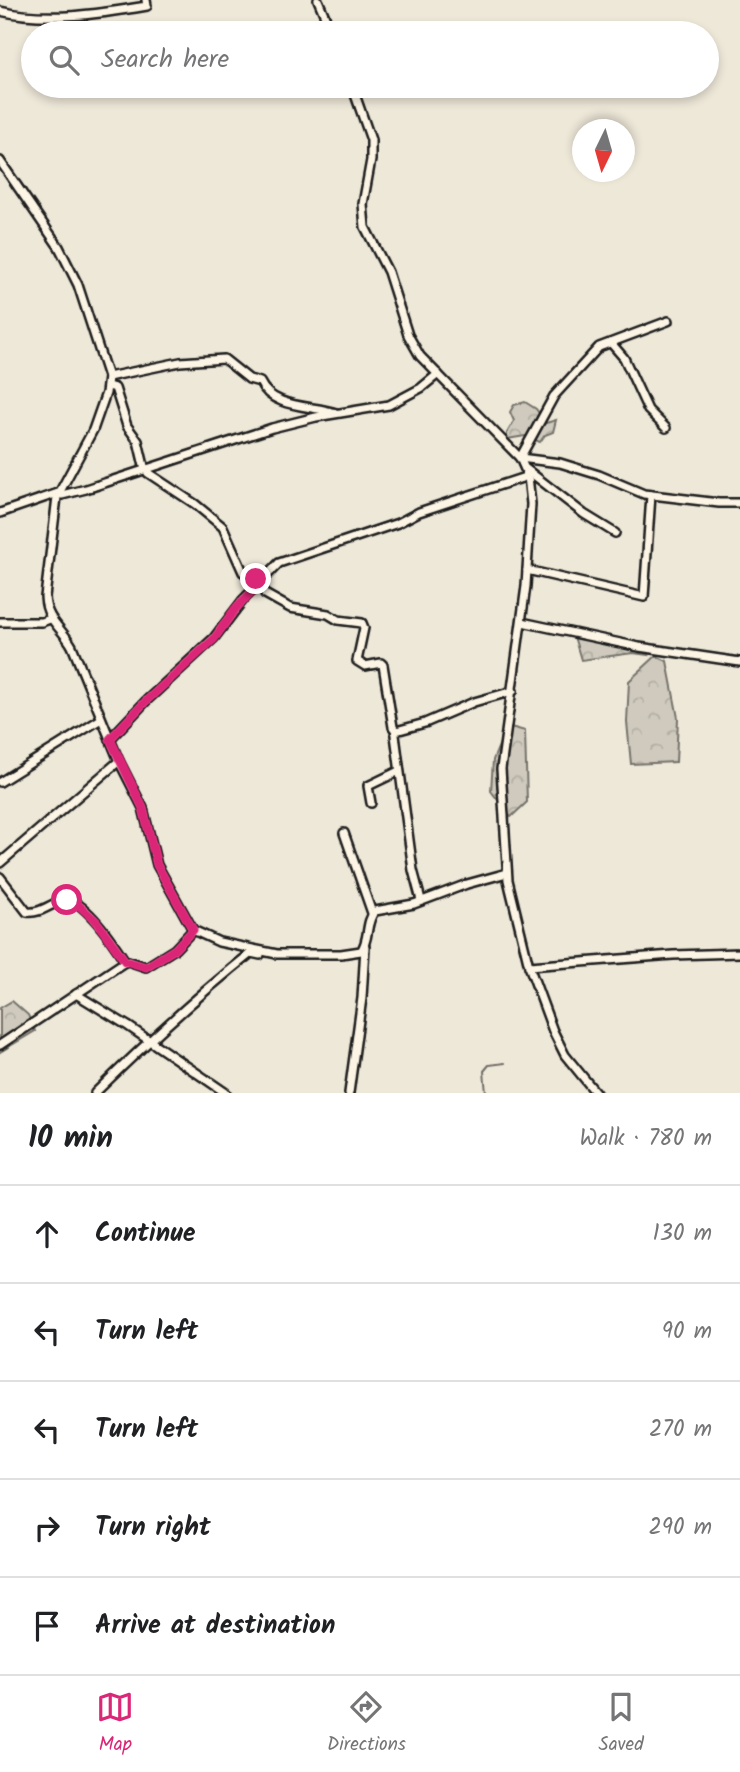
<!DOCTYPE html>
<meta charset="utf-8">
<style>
:root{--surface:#fff;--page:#f2f2f2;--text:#202124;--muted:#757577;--line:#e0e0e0;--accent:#db2777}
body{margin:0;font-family:Kalam,sans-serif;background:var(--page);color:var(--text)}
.compass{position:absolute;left:572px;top:119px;width:63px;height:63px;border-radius:50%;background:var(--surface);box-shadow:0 4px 10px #0003;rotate:185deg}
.stop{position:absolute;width:21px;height:21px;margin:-16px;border:5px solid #db2777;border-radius:50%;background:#fff}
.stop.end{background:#db2777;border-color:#fff;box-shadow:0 2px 7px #0008}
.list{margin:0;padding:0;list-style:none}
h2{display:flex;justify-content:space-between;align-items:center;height:91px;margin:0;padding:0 28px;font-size:30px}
h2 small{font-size:23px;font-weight:400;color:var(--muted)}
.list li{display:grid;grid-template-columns:46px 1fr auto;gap:21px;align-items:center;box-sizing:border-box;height:98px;padding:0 28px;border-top:2px solid var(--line)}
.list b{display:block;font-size:26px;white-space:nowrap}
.list em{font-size:23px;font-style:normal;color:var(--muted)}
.icon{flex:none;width:38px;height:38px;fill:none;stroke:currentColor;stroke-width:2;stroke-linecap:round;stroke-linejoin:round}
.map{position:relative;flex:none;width:740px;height:1093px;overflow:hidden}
.search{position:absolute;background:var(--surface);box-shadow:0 4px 10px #0003;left:21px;right:21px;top:21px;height:77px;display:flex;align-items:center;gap:18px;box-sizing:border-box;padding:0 24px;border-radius:38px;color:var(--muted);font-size:26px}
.sheet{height:581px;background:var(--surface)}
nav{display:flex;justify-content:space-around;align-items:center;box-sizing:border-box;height:98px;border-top:2px solid var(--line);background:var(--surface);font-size:19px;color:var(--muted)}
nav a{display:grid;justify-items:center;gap:4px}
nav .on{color:var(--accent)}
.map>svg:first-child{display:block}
.forest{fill:url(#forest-crowns);stroke:#76736c;stroke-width:2}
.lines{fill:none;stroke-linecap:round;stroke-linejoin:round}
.stream{stroke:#6f6c67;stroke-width:2}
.minor-casing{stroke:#1c1c1c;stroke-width:12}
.minor{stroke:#fcf5e5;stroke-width:7}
.route{stroke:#db2777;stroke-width:9}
</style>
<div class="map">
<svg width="740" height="1093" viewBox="0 0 740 1093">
<defs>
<pattern id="forest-crowns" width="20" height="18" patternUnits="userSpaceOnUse" patternTransform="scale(1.75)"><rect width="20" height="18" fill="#cfcabd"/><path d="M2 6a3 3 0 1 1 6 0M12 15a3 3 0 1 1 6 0" fill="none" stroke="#b1ada2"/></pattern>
</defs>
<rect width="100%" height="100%" fill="#eee8d9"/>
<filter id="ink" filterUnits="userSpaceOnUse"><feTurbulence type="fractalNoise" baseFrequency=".0143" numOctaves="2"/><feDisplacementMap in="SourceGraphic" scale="14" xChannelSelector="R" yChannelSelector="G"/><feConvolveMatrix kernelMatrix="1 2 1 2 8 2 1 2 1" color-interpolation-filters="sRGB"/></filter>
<g filter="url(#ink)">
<g class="forest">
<polygon points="525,402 536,409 546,423 556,420 553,432 545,435 540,442 525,436 507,439 507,433 514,421 510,412 514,405"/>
<polygon points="573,633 645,648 648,655 633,653 581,660"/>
<polygon points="656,656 667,661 678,718 676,762 631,764 627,722 629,681"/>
<polygon points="507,726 525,731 527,802 511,817 491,791 493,760"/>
<polygon points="12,1001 28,1015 35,1031 0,1052 0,1008"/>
</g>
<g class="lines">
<polyline class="stream" points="486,1093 484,1071 489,1065 505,1063"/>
<defs>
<g id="minor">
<polyline points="318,0 332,33"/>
<path d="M 0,11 C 47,22 99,14 147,6 L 146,0"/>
<polyline points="352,86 371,140 371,160 363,204 365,227 388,272 408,335 420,356 520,458 528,476 531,504 526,586 501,769 508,880 529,966 553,1031 565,1055 596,1093"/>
<path d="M 0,161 L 59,247 L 78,285 L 108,377 L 106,393 L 93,430 L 57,497 L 45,597 C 46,620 62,628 72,646 L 119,761 L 143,808 L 157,865 L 193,930 L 219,942 L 277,954 L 341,954 L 361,951 C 370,939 365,922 375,911 L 414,904 L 467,884 L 507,873"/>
<polyline points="668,321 599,347 554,396 520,458 560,463 599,475 644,494 719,503 740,503"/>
<polyline points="611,343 624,358 648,410 666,428"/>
<path d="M 108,377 L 180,362 L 224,359 L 249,379 L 260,382 C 272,409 312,405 336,413"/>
<polyline points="108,386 115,388 127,426 138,441 144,466 148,473 195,504 223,527 243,572 260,580 265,594 290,608 328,614 338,620 362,623 364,628 357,661 365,666 381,663 383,665 393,727 396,731"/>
<polyline points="526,469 584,514 615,533"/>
<polyline points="0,513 58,493 62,495 86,489 272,428 316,417 389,405 421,388 438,374"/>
<polyline points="527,570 644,597 651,495"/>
<polyline points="0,622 42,622 50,619"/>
<polyline points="522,622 639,647 740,662"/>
<polyline points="110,739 146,701 214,638 243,600 279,563 398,523 419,512 528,476"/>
<polyline points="0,782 101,719"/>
<polyline points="371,803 368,786 399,771"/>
<polyline points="344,833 372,913"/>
<polyline points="0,863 119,761"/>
<path d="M 0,877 L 27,912 C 41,914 51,903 64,900 C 83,896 116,947 125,961"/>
<polyline points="421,900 413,870 395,735 396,731 425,723 474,702 513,691"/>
<polyline points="529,966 673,955 740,953"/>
<polyline points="76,994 128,1026 226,1093"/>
<polyline points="0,1045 123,963 128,961 146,967 175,949 193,930"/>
<path d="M 95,1093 C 145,1044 196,997 251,953 L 260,955"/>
<polyline points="349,1093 362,998 365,947"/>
</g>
</defs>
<use href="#minor" class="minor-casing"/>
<use href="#minor" class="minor"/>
</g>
</g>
<g class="lines" filter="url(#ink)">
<polyline class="route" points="67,900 75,902 96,921 125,961 146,967 175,949 193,930 157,865 143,808 110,739 146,701 214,639 235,609 261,583 256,579"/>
</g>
</svg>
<svg class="compass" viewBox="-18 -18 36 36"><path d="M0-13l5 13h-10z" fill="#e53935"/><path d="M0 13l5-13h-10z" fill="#757577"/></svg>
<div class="stop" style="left:67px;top:900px"></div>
<div class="stop end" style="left:256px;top:579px"></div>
<div class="search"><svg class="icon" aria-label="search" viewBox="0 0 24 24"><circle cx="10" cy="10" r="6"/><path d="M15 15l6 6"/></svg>Search here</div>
</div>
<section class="sheet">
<h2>10 min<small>Walk · 780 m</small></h2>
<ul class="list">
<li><svg class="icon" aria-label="ahead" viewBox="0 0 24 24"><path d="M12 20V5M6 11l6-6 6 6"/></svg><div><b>Continue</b></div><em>130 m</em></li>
<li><svg class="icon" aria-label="left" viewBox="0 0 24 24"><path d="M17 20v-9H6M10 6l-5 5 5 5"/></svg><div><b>Turn left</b></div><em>90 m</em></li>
<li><svg class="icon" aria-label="left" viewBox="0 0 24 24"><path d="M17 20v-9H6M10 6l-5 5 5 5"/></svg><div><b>Turn left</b></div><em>270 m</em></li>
<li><svg class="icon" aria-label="right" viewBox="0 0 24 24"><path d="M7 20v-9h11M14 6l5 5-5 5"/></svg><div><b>Turn right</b></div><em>290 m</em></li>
<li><svg class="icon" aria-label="arrive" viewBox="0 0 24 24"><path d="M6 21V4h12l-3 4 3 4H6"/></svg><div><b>Arrive at destination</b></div></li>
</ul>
</section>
<nav>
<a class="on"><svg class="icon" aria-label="map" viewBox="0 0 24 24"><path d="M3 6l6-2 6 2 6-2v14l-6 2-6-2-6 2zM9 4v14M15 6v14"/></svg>Map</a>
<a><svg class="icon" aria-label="directions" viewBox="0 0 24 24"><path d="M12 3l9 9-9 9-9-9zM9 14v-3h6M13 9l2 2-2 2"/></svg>Directions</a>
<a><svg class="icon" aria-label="saved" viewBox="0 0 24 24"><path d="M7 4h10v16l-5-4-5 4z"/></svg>Saved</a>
</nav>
